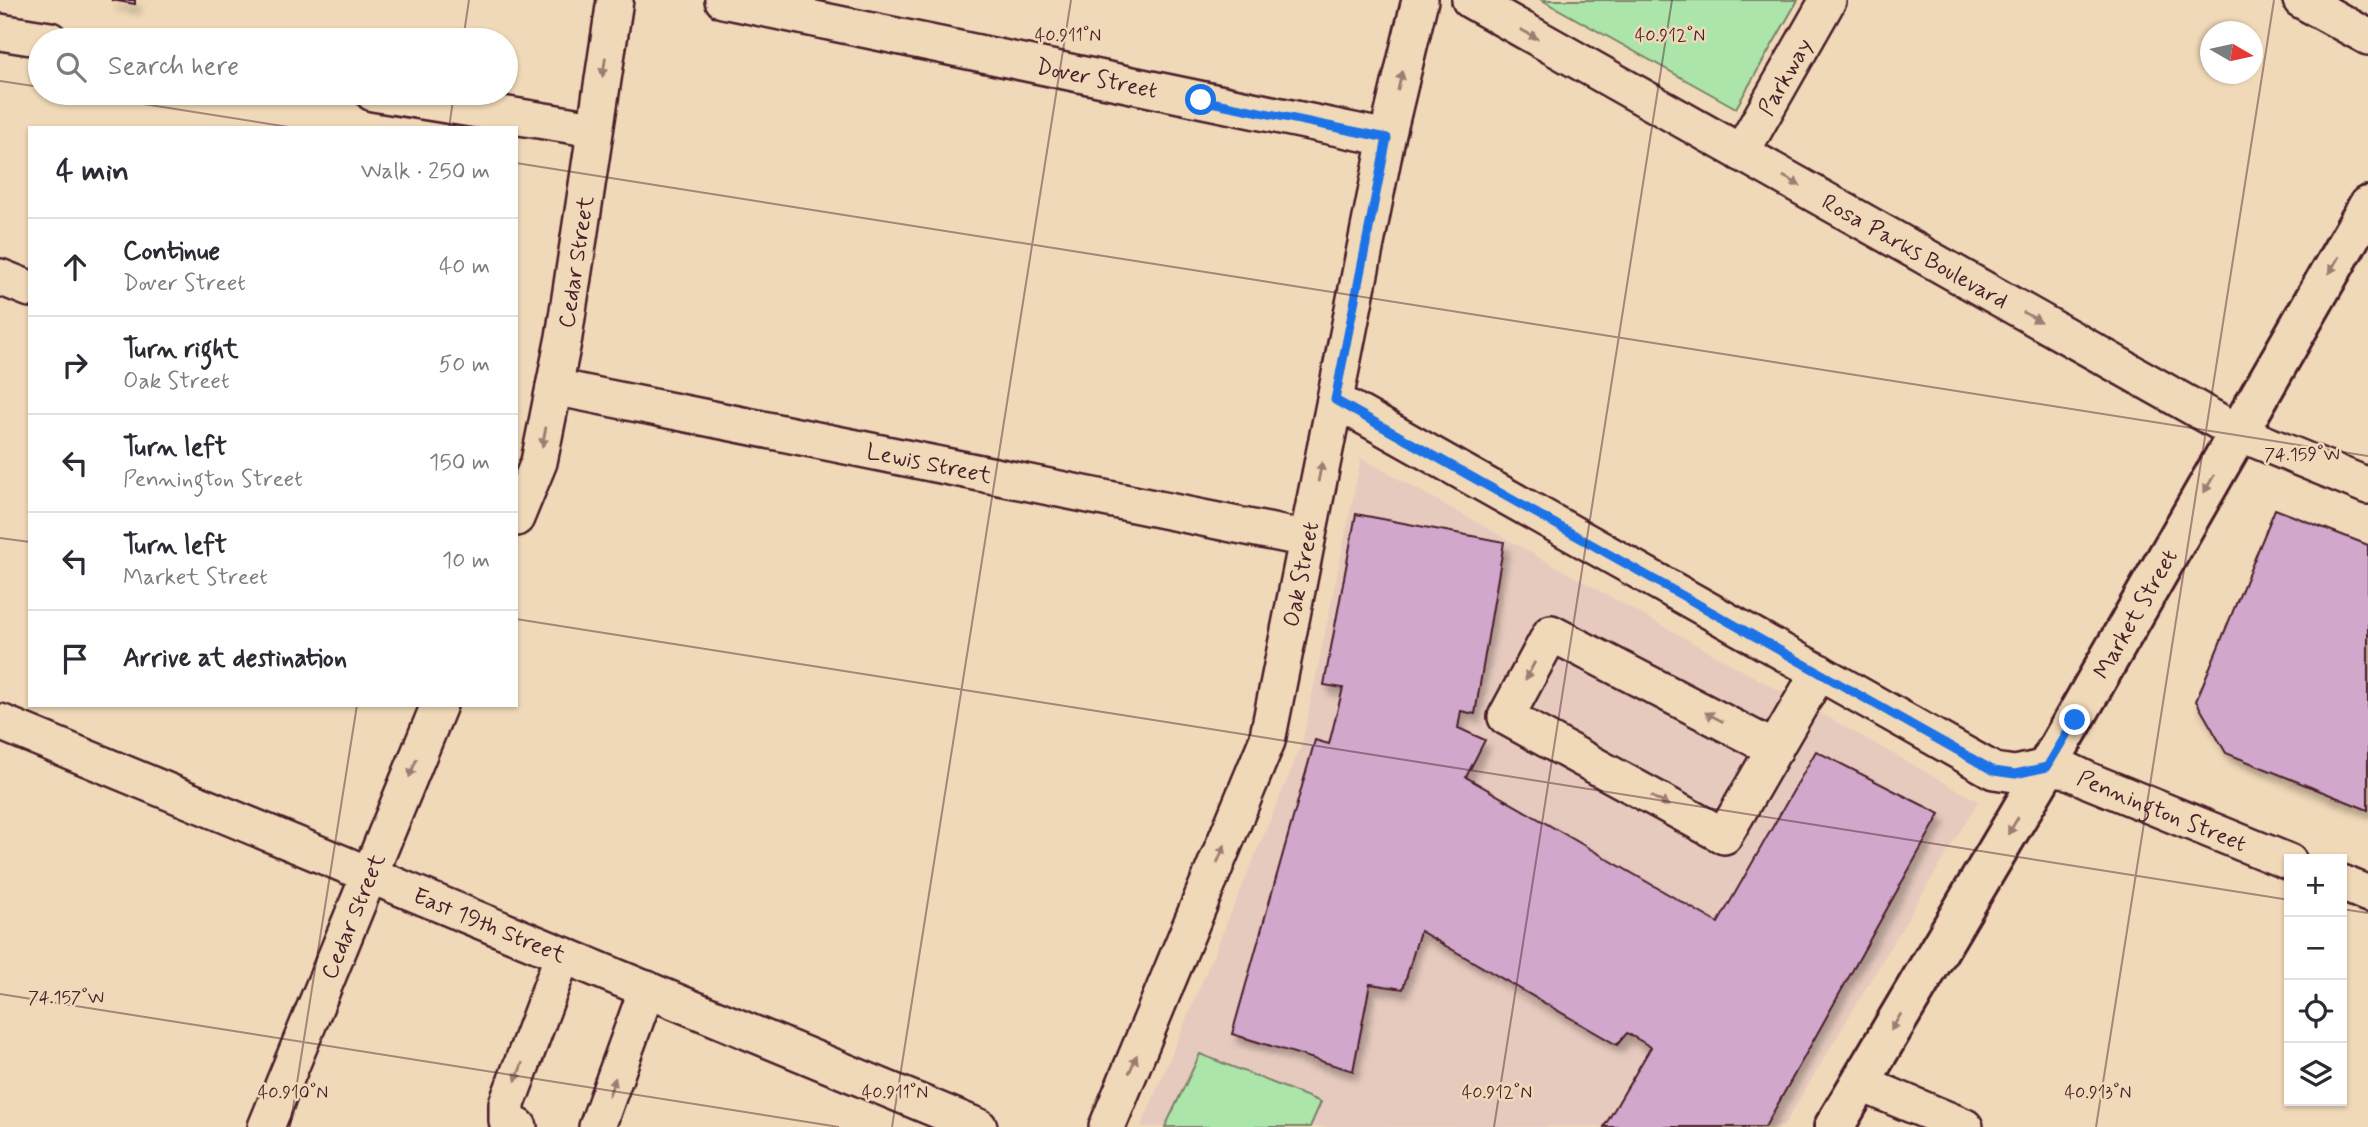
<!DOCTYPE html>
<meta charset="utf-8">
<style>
:root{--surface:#fff;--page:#f7f7f7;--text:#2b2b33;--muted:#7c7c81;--line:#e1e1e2}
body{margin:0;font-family:Mynerve,sans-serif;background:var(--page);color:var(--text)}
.controls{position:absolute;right:21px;bottom:21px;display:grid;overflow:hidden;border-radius:0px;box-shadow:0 2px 5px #0004}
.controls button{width:63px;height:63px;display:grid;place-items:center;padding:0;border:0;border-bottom:2px solid var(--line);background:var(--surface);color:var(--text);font:35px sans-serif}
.compass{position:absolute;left:2200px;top:21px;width:63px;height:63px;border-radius:50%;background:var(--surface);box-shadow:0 2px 5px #0004;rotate:99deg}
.stop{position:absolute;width:21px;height:21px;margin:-16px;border:5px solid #1a73e8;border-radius:50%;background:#fff}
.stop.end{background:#1a73e8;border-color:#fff;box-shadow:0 2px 7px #0008}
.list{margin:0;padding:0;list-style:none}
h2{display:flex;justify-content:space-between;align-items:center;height:91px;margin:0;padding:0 28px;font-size:30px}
h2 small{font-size:23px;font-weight:400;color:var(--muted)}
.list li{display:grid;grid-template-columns:46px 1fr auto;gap:21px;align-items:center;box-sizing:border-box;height:98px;padding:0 28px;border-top:2px solid var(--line)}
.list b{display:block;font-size:26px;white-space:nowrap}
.list p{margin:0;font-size:23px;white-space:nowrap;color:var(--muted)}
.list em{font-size:23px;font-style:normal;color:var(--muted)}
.icon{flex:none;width:38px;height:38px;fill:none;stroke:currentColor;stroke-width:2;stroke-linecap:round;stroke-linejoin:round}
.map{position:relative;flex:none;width:2368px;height:1127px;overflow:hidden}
.search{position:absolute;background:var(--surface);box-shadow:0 2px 5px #0004;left:28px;top:28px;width:490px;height:77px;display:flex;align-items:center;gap:18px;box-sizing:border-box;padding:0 24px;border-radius:38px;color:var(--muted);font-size:26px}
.panel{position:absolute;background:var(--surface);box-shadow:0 2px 5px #0004;left:28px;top:126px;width:490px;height:581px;border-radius:0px}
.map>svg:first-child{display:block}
.built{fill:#e7cabe}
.green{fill:#abe5aa;stroke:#7a826a;stroke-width:2}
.building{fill:#d1a7cb;stroke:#4a1f2b;stroke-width:2;filter:url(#shadow)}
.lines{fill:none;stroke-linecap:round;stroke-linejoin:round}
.minor-casing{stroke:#4a1f2b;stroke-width:40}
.major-casing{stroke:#4a1f2b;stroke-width:44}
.minor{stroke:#f0d9b8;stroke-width:35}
.major{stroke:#f0d9b8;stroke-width:38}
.oneway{fill:#9d7c72}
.route{stroke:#1a73e8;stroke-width:9}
.ticks{fill:none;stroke:#4a1f2b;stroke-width:2;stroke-opacity:0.45}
.labels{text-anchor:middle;stroke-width:5;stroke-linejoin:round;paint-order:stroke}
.street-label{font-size:23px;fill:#4a1f2b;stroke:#f0d9b8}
.ticks-label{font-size:18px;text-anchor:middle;fill:#4a1f2b;stroke:#f0d9b8;stroke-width:5;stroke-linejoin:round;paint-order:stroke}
</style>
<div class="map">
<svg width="2368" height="1127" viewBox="0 0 2368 1127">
<defs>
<filter id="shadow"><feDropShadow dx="4.5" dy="8" stdDeviation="3.5" flood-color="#0004"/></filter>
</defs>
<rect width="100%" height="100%" fill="#f0d9b8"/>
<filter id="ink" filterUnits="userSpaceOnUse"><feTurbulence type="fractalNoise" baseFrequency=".0143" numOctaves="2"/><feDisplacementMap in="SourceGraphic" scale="14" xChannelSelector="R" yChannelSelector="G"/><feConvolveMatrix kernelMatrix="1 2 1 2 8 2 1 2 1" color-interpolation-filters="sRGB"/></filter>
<g filter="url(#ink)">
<polygon class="built" points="1361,458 1978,801 1783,1127 1141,1127 1302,744"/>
<g class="green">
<polygon points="1542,0 1798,0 1736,108"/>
<polygon points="1200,1054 1321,1102 1310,1127 1165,1127"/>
</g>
<g class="building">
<polygon points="111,0 135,0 135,4"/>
<polygon points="2275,509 2368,545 2368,810 2226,753 2196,701"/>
<polygon points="1356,514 1504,542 1475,714 1461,711 1458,728 1485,740 1466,777 1718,923 1816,751 1940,814 1765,1127 1604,1127 1651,1047 1627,1033 1617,1045 1420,931 1403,989 1370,984 1353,1071 1232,1034 1315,740 1329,744 1343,688 1324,685"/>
</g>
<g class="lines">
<defs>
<g id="minor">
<path id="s1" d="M 723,0 L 1387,138"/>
<path id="s2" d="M 1470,0 L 2239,433 L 2368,486"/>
<polyline points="2301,0 2368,37"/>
<polyline points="0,32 50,40"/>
<polyline points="373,93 594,129"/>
<path id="s3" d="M 1741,153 L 1828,0"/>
<polyline points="0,277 30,289"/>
<path id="s4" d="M 554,387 L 1307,539"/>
<path id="s5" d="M 1335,400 L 1994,771 L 2015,774 L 2047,767 L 2067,770 L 2090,781 L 2289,862"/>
<path id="s6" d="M 516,518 L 539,462 L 564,337 L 615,0"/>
<path id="s7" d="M 0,722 L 979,1127"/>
<polyline points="1775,749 1551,633 1506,717 1724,836 1819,672"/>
<polyline points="2342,883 2368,894"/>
<polyline points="1860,1083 1965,1127"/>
<path id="s8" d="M 266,1127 L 439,705"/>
<polyline points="519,1127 507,1121 507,1104 563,955"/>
<polyline points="597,1127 647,989"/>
<path id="s9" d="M 1107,1127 L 1267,741 L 1387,138 L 1420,0"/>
</g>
<g id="major">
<path id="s10" d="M 1834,1127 L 2047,767 L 2368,206"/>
</g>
</defs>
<use href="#minor" class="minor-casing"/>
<use href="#major" class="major-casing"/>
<use href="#minor" class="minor"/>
<use href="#major" class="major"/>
</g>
<defs><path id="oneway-solid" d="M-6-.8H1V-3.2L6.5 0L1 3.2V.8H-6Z" transform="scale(1.75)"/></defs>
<g class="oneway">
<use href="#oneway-solid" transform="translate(1529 34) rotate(29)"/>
<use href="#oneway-solid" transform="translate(604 67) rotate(99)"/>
<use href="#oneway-solid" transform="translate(1400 81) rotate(-77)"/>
<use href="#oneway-solid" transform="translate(1792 181) rotate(29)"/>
<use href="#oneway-solid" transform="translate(2334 265) rotate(120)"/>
<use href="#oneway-solid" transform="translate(2032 317) rotate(29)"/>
<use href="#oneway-solid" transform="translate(544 437) rotate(101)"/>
<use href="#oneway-solid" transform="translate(1320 472) rotate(-79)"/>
<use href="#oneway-solid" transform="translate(2209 484) rotate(120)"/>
<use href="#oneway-solid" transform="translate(1530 671) rotate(118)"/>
<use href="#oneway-solid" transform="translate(1714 717) rotate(-153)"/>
<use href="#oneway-solid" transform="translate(413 768) rotate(112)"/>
<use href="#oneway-solid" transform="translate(1660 801) rotate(29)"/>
<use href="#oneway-solid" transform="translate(2013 826) rotate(121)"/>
<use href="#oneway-solid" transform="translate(1221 854) rotate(-67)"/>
<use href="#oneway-solid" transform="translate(1896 1022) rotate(121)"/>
<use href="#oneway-solid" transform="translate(1133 1064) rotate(-67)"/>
<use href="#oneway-solid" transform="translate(519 1072) rotate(111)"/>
<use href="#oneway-solid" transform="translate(612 1087) rotate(-70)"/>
</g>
</g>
<g class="lines" filter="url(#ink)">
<polyline class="route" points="1201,100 1387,138 1335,400 1994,771 2015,774 2047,767 2075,720"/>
</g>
<path class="ticks" d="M 463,40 L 469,0M 0,81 L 40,87M 74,93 L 295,128M 449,128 L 454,93M 516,163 L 2368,456M 0,538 L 30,542M 516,619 L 2289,900M 2342,909 L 2368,913M 0,994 L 839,1127M 290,1127 L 357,705M 892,1127 L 1071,0M 1494,1127 L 1672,0M 2096,1127 L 2274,0"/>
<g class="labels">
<g class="street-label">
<text dy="8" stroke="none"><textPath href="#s3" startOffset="88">Parkway</textPath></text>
<text dy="8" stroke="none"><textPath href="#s1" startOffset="382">Dover Street</textPath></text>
<text dy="8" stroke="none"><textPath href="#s2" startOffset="511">Rosa Parks Boulevard</textPath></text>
<text dy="8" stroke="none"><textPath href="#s6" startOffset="264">Cedar Street</textPath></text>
<text dy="8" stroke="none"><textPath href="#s4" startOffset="383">Lewis Street</textPath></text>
<text dy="8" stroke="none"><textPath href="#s9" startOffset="588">Oak Street</textPath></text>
<text dy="8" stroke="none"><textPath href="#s10" startOffset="595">Market Street</textPath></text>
<text dy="8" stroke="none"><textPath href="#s5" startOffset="934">Pennington Street</textPath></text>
<text dy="8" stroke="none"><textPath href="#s8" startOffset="228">Cedar Street</textPath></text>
<text dy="8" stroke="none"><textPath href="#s7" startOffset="530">East 19th Street</textPath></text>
</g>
</g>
<g class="ticks-label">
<text x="1068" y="41">40.911°N</text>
<text x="1670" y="41">40.912°N</text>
<text x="2302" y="460">74.159°W</text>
<text x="66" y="1003">74.157°W</text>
<text x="293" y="1098">40.910°N</text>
<text x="895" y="1098">40.911°N</text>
<text x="1497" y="1098">40.912°N</text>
<text x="2098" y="1098">40.913°N</text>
</g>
</svg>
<div class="controls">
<button>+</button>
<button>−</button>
<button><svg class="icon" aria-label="locate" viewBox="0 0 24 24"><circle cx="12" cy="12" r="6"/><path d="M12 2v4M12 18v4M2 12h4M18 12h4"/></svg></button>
<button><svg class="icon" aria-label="layers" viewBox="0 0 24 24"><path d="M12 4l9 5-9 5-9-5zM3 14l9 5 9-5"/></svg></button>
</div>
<svg class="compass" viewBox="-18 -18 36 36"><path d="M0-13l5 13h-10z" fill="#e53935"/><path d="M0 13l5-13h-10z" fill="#7c7c81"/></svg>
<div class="stop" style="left:1201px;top:100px"></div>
<div class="stop end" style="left:2075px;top:720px"></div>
<div class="search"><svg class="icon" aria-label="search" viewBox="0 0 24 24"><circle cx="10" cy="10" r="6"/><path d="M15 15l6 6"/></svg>Search here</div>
<section class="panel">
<h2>4 min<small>Walk · 250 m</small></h2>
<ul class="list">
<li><svg class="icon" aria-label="ahead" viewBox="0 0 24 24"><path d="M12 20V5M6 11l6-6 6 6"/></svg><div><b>Continue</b><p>Dover Street</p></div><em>40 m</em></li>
<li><svg class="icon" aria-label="right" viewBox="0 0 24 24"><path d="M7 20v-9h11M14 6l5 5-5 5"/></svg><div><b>Turn right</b><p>Oak Street</p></div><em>50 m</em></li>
<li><svg class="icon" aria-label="left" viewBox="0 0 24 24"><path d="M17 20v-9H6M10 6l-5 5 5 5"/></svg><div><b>Turn left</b><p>Pennington Street</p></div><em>150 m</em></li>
<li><svg class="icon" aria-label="left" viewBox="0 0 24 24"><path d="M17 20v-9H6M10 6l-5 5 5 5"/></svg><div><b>Turn left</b><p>Market Street</p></div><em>10 m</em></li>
<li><svg class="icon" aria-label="arrive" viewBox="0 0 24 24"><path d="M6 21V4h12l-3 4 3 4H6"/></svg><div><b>Arrive at destination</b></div></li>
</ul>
</section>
</div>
